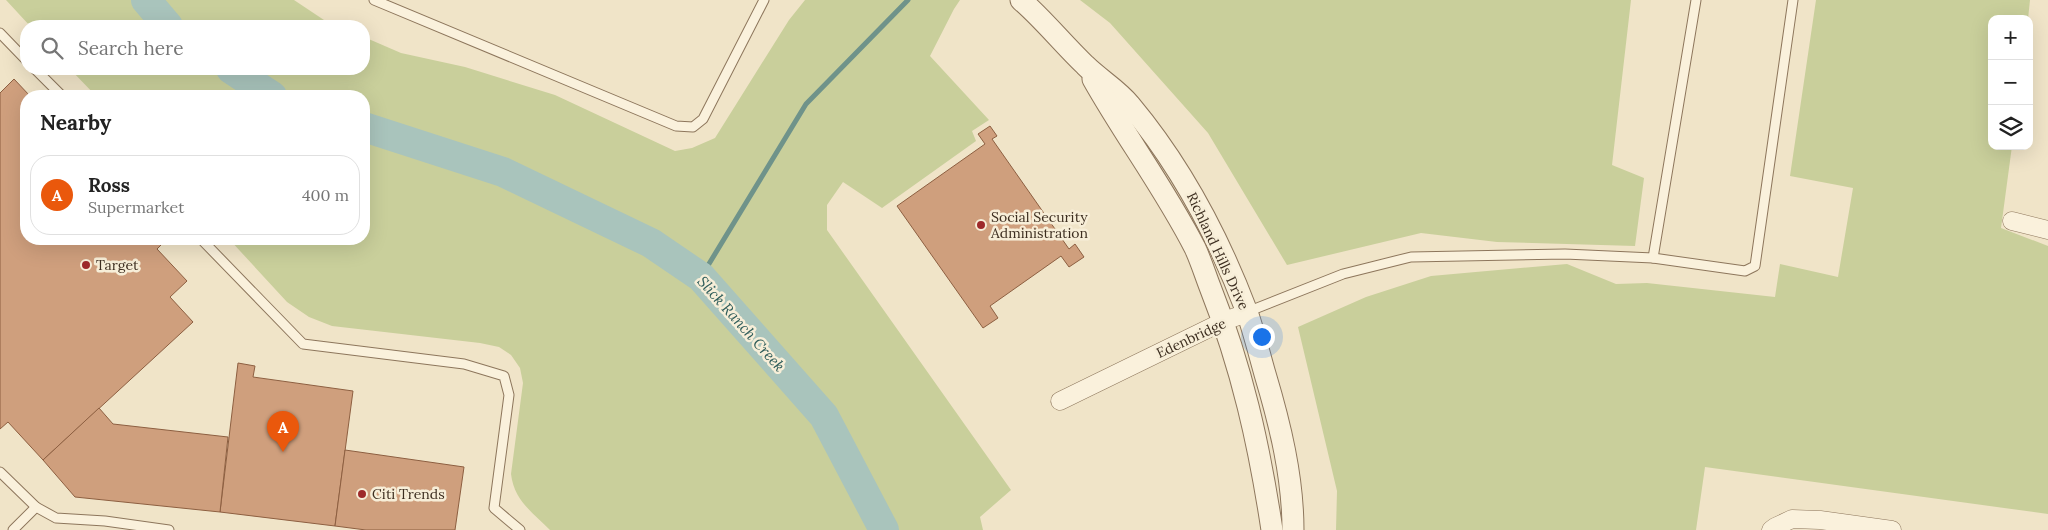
<!DOCTYPE html>
<meta charset="utf-8">
<style>
:root{--surface:#fff;--page:#f2f2f2;--text:#222;--muted:#767676;--line:#e0e0e0;--accent:#ea580c}
body{margin:0;font-family:Lora,serif;background:var(--page);color:var(--text)}
.controls{position:absolute;right:15px;top:15px;display:grid;overflow:hidden;border-radius:10px;box-shadow:0 5px 20px #0002}
.controls button{width:45px;height:45px;display:grid;place-items:center;padding:0;border:0;border-bottom:1px solid var(--line);background:var(--surface);color:var(--text);font:25px sans-serif}
.you{position:absolute;left:1261px;top:336px;width:18px;height:18px;margin:-12px;border:4px solid #fff;border-radius:50%;background:#1a73e8;box-shadow:0 0 0 8px #1a73e833}
.badge{display:grid;place-items:center;width:32px;height:32px;border-radius:50%;background:var(--accent);color:#fff;font-size:16px;font-weight:700}
.pin{position:absolute;translate:-50% -41px;filter:drop-shadow(0 1px 2px #0008)}
.pin::after{content:'';position:absolute;top:26px;width:18px;height:15px;background:inherit;clip-path:polygon(0 0,100% 0,50% 100%)}
.list{margin:0;padding:0;list-style:none}
h2{display:flex;justify-content:space-between;align-items:center;height:65px;margin:0;padding:0 20px;font-size:21px}
h2 small{font-size:16px;font-weight:400;color:var(--muted)}
.list li{display:grid;grid-template-columns:32px 1fr auto;gap:15px;align-items:center;box-sizing:border-box;height:80px;margin:0 10px 10px;padding:0 10px;border:1px solid var(--line);border-radius:20px}
.list b{display:block;font-size:19px;white-space:nowrap}
.list p{margin:0;font-size:16px;white-space:nowrap;color:var(--muted)}
.list em{font-size:16px;font-style:normal;color:var(--muted)}
.icon{flex:none;width:28px;height:28px;fill:none;stroke:currentColor;stroke-width:2;stroke-linecap:round;stroke-linejoin:round}
.map{position:relative;flex:none;width:2048px;height:530px;overflow:hidden}
.search{position:absolute;background:var(--surface);box-shadow:0 5px 20px #0002;left:20px;top:20px;width:350px;height:55px;display:flex;align-items:center;gap:12px;box-sizing:border-box;padding:0 18px;border-radius:20px;color:var(--muted);font-size:19px}
.panel{position:absolute;background:var(--surface);box-shadow:0 5px 20px #0002;left:20px;top:90px;width:350px;height:155px;border-radius:20px}
.map>svg:first-child{display:block}
.green{fill:#c9cf9b}
.lines{fill:none;stroke-linecap:round;stroke-linejoin:round}
.stream{stroke:#6f938a;stroke-width:5}
.river{stroke:#a9c4bc;stroke-width:30}
.building{fill:#cf9f7d;stroke:#8d5f41}
.service-casing{stroke:#8d765c;stroke-width:11}
.minor-casing{stroke:#8d765c;stroke-width:19}
.tertiary-casing{stroke:#8d765c;stroke-width:23}
.service{stroke:#faf1dc;stroke-width:9}
.minor{stroke:#faf1dc;stroke-width:18}
.tertiary{stroke:#faf1dc;stroke-width:21}
.poi-dot{fill:#9e2a2b;stroke:#f7eed8;stroke-width:2}
.labels{text-anchor:middle;stroke-width:5;stroke-linejoin:round;paint-order:stroke}
.poi-label{font-size:14px;fill:#3d2e20;stroke:#f7eed8;text-anchor:start}
.street-label{font-size:14px;fill:#3d2e20;stroke:#f7eed8}
.water-label{font-size:15px;font-style:italic;fill:#2f5d5a;stroke:#f7eed8}
</style>
<div class="map">
<svg width="2048" height="530" viewBox="0 0 2048 530">
<rect width="100%" height="100%" fill="#f0e4c8"/>
<g class="green">
<polygon points="6,0 294,0 324,20 339,26 30,26"/>
<path d="M 805,0 L 960,0 L 954,9 L 930,56 L 989,120 L 972,131 L 976,141 L 882,208 L 843,182 L 827,205 L 827,230 L 1011,490 L 980,517 L 983,530 L 550,530 C 532,512 514,500 511,474 L 523,383 L 520,368 L 511,355 L 499,347 L 480,343 L 332,326 L 309,317 L 287,302 L 229,239 L 364,239 L 364,96 L 96,96 L 70,69 L 364,69 L 364,37 L 401,53 L 465,67 L 555,95 L 675,151 L 692,148 L 715,138 L 789,20 Z"/>
<polygon points="1080,0 1631,0 1612,165 1644,178 1635,246 1497,242 1421,233 1287,265 1208,133 1110,23"/>
<polygon points="1816,0 2030,0 2028,19 1992,19 1992,146 2012,146 2001,228 2048,246 2048,514 1705,467 1696,530 1336,530 1337,491 1298,327 1366,297 1431,276 1567,264 1616,284 1647,283 1775,297 1780,264 1838,277 1853,188 1790,176"/>
</g>
<g class="lines">
<polyline class="stream" points="701,277 806,104 908,0"/>
<g class="river">
<polyline points="146,0 168,26"/>
<polyline points="231,69 272,96"/>
<polyline points="364,127 503,172 651,243 701,277 824,416 884,530"/>
</g>
</g>
<g class="building">
<polygon points="14,79 30,96 26,96 26,239 161,239 164,242 157,249 187,281 170,297 193,322 43,460 8,422 0,429 0,93"/>
<polygon points="990,126 997,136 992,139 1069,249 1075,244 1084,257 1069,267 1061,256 990,306 998,318 983,328 897,206 985,144 978,134"/>
<polygon points="238,363 255,366 253,377 353,391 335,526 220,512"/>
<polygon points="99,408 113,424 228,437 220,512 75,497 43,460"/>
<polygon points="345,450 464,467 455,530 366,530 335,526"/>
</g>
<g class="lines">
<defs>
<g id="service">
<polyline points="374,0 676,126 693,127 703,119 764,0"/>
<polyline points="0,33 26,60"/>
<polyline points="35,69 62,96"/>
<polyline points="201,239 303,344 464,364 504,376 509,395 494,508 520,530"/>
<polyline points="1653,258 1696,0"/>
<polyline points="1247,312 1343,274 1411,257 1565,254 1653,258 1745,271 1755,266 1793,0"/>
<polyline points="0,472 36,507 56,518 105,521 169,530"/>
<polyline points="13,530 36,507"/>
</g>
<g id="minor">
<polyline points="2012,221 2048,230"/>
<polyline points="1060,401 1224,321 1247,313"/>
<polyline points="1771,530 1775,527 1792,519 1820,520 1892,530"/>
</g>
<g id="tertiary">
<path d="M 1021,0 C 1044,20 1063,44 1085,65 C 1099,79 1118,90 1130,105 C 1181,166 1219,238 1247,312 C 1254,332 1259,353 1265,374 C 1280,424 1293,477 1293,530"/>
<path d="M 1093,79 C 1125,136 1165,189 1195,248 C 1201,261 1205,274 1210,287 C 1242,368 1259,444 1272,530"/>
</g>
</defs>
<use href="#service" class="service-casing"/>
<use href="#minor" class="minor-casing"/>
<use href="#tertiary" class="tertiary-casing"/>
<use href="#service" class="service"/>
<use href="#minor" class="minor"/>
<use href="#tertiary" class="tertiary"/>
</g>
<g class="poi-dot">
<circle cx="981" cy="225" r="5"/>
<circle cx="86" cy="265" r="5"/>
<circle cx="362" cy="494" r="5"/>
</g>
<g class="labels">
<g class="poi-label">
<text x="991" y="222">Social Security<tspan x="991" dy="16">Administration</tspan></text>
<text x="96" y="270">Target</text>
<text x="372" y="499">Citi Trends</text>
</g>
<g class="street-label">
<text transform="translate(1218 251) rotate(65)" y="5">Richland Hills Drive</text>
<text transform="translate(1191 338) rotate(-25)" y="5">Edenbridge</text>
</g>
<g class="water-label">
<text transform="translate(741 324) rotate(48)" y="5">Slick Ranch Creek</text>
</g>
</g>
</svg>
<div class="controls">
<button>+</button>
<button>−</button>
<button><svg class="icon" aria-label="layers" viewBox="0 0 24 24"><path d="M12 4l9 5-9 5-9-5zM3 14l9 5 9-5"/></svg></button>
</div>
<div class="you"></div>
<div class="pin badge" style="left:283px;top:452px">A</div>
<div class="search"><svg class="icon" aria-label="search" viewBox="0 0 24 24"><circle cx="10" cy="10" r="6"/><path d="M15 15l6 6"/></svg>Search here</div>
<section class="panel">
<h2>Nearby<small></small></h2>
<ul class="list">
<li><span class="badge">A</span><div><b>Ross</b><p>Supermarket</p></div><em>400 m</em></li>
</ul>
</section>
</div>
